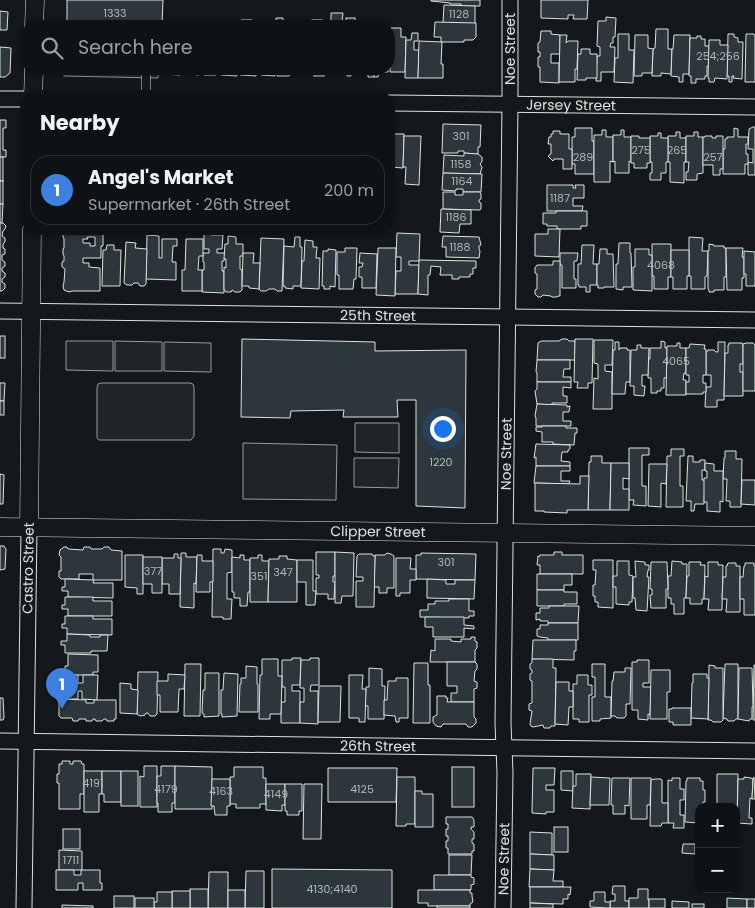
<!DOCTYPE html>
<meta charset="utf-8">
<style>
:root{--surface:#0f1215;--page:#181b1e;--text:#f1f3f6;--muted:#9b9ea0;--line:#2f3234;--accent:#ffb74d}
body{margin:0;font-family:Poppins,sans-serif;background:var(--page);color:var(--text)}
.controls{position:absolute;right:15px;bottom:15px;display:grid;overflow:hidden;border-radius:10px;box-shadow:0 1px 4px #0004}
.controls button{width:45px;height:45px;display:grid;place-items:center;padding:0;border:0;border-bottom:1px solid var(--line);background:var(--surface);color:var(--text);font:25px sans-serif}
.you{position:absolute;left:442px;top:428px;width:18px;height:18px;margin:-12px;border:4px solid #fff;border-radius:50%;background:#1a73e8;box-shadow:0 0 0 8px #1a73e833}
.badge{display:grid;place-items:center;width:32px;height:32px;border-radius:50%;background:var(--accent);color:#fff;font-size:16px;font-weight:700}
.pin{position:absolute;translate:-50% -41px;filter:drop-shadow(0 1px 2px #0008)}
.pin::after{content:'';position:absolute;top:26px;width:18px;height:15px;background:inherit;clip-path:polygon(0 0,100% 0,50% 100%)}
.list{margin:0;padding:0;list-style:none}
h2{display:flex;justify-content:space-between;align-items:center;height:65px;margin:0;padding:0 20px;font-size:21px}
h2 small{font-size:16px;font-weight:400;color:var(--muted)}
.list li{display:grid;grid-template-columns:32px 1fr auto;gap:15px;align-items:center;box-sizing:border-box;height:70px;margin:0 10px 10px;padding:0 10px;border:1px solid var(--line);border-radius:20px}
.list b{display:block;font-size:19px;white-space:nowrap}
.list p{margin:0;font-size:16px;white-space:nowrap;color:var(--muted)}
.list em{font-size:16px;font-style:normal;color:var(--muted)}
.icon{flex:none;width:28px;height:28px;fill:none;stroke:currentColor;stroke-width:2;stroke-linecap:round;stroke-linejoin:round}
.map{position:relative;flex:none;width:755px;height:908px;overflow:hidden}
.search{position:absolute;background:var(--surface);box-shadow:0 1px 4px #0004;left:20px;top:20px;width:375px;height:55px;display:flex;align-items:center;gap:12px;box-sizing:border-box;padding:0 18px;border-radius:20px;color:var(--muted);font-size:19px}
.panel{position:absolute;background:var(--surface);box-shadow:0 1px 4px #0004;left:20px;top:90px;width:375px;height:145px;border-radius:20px}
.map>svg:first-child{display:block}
.pitch{fill:#202428;stroke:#939e99}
.parking{fill:#24282b;stroke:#939e99}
.building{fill:#2c363c;stroke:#d8e6dc;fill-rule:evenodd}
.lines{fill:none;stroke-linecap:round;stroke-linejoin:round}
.service-casing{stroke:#d8e6dc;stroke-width:9}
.minor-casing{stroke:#d8e6dc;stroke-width:17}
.tertiary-casing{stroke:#d8e6dc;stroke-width:19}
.service{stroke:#14181c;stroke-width:8}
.minor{stroke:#14181c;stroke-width:15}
.tertiary{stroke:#14181c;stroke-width:18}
.labels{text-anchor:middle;stroke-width:4;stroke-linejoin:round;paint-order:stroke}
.number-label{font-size:11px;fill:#adbab4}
.street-label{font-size:14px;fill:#d8e6dc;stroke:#14181c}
</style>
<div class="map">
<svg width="755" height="908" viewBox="0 0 755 908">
<rect width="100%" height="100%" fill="#14181c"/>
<g class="pitch">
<polygon points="66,341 113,341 113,371 66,370"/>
<polygon points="115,341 162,342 162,371 115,371"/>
<polygon points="164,342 211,343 211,372 164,371"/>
<polygon points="101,383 190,383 193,384 194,387 194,436 191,440 99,440 97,438 97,388 98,384"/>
<polygon points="355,423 399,423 399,453 355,452"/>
<polygon points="243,443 337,445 336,500 243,499"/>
<polygon points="354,458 399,458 398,488 354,487"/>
</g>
<polygon class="parking" points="64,69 159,69 158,78 64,76"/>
<g class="building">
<polygon points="67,0 163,0 162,26 67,26"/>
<polygon points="431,0 480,0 480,6 461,6 461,4 450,4 450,3 431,1"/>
<polygon points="541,0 588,0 587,19 573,19 574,15 568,15 568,19 541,18"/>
<polygon points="444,5 475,6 475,24 443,23"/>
<polygon points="0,11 8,12 7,30 0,30"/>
<polygon points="331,13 343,13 342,22 346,22 346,26 331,26"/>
<polygon points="606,17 616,18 615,37 613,37 613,43 611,43 610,47 615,47 614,72 601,72 601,81 596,81 597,56 600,56 600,47 597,46 598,21 606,21"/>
<polygon points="276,18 283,18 283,24 293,24 293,26 276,26"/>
<rect x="346" y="18" width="9" height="8"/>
<polygon points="241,20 252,20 252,23 254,23 254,26 241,26"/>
<rect x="312" y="20" width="10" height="6"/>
<rect x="361" y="21" width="10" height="5"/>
<polygon points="435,22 476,23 476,37 473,40 464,40 464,42 441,42 441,37 434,37"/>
<polygon points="391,28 401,28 401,37 406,37 405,72 390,72 391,52 394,52 394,46 391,46"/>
<polygon points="656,29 668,29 668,49 672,49 671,74 661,73 661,76 652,76 653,49 655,48"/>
<polygon points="541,31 551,31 551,34 560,35 560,54 551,54 551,63 559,63 559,83 540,82 540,67 538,67 538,57 540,57 540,52 538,52 538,43 540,42"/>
<polygon points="412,33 418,33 418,41 414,41 414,50 419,50 418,78 405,78 406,40 411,40"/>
<polygon points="618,34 629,34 629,50 634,50 633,83 614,82 615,58 618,58"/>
<polygon points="728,34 734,34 734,37 738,38 738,42 743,42 742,79 733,78 734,76 732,76 732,82 729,82 729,76 727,76"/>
<polygon points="746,34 754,34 755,36 755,82 745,82"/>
<polygon points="560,35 567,35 566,43 568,41 578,41 577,69 575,69 575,82 559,82"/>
<polygon points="635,35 648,35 648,48 653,49 652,73 642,73 642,76 634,76"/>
<polygon points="674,35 690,35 689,74 683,74 683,82 679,82 679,77 671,76 672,49 673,49"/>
<polygon points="697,36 701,36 701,39 705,39 705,46 709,46 709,66 707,66 707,76 705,76 705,79 696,79 696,83 691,83 691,76 689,76 690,38 697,38"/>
<polygon points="709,40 720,40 720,45 728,45 727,79 715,78 714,82 709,82 709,78 708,78"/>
<polygon points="419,41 442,42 441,64 443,64 443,78 418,78"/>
<polygon points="0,47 11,48 10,73 5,77 0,77"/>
<polygon points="581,49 590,49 590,54 597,54 597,78 586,78 586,80 577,80 578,54 581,54"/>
<polygon points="161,69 180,69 180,75 161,74"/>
<polygon points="180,69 199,69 199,75 180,73"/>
<polygon points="202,69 218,69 218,72 216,72 216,75 204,75 204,73 199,73 199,70 202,70"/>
<polygon points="221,69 237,69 237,76 221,75"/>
<polygon points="240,69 256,69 256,76 240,75"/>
<polygon points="260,69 275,69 275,76 261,75 261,74 259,74"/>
<polygon points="275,69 291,69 291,75 289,74 289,76 277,76 277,74 275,74"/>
<rect x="296" y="69" width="10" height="4"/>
<rect x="314" y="69" width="10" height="7"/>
<polygon points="348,69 359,69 359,71 351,71 351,76 347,76"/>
<polygon points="360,69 374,69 374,77 368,77 368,72 360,72"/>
<polygon points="374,69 388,69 388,72 379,72 378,77 374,77"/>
<polygon points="0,120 6,120 6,128 3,128 3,150 6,150 6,157 0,157"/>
<polygon points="443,124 481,125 480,147 478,147 478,154 464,153 464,151 458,151 458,153 442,153"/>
<polygon points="753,127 755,127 755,175 748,175 748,162 753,163 753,149 748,149 749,129"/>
<polygon points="575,128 592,128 592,141 594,141 594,174 575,174 575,164 572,164 572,137 575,137"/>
<polygon points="734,128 738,129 738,137 748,137 748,144 746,144 746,154 748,154 748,164 745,164 745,174 723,174 723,149 725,149 725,139 727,139 727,137 734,137"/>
<polygon points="602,130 606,130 606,137 613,137 613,162 610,161 610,182 594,182 594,135 602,135"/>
<polygon points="621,130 624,130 624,137 631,137 631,162 629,161 629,173 615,173 615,161 613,162 613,135 621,135"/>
<polygon points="553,131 560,131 560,134 569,134 569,149 572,149 572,169 563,169 563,159 554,159 553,161 548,156 551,154 551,144 548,144 549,137 551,137 551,134 553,134"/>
<polygon points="676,132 680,132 680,138 686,138 686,162 684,162 684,183 670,182 670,162 668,162 668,136 676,136"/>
<polygon points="694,132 698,132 698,137 703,137 703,173 697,174 697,180 686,180 686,172 688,172 689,162 686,162 686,136 694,136"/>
<polygon points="658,133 661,133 661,138 668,138 668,162 666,162 666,173 661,173 661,180 650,180 650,173 652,173 652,162 650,162 650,136 658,136"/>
<polygon points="390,134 404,134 403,168 389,167 389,144 390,144"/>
<polygon points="404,136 421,136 419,185 405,184 406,167 403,167"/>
<polygon points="631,136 639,136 639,138 650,138 650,163 647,163 647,168 634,168 634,163 631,163"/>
<polygon points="705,136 712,136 712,138 716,138 716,136 723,136 723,169 720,169 720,175 713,175 713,165 703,165 703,137 705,137"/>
<polygon points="464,153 478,154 482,157 482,162 480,164 482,167 481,171 480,174 443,173 444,155 464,156"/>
<rect x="0" y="157" width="3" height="24"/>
<polygon points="443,173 482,174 481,192 463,192 463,189 456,189 456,191 442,190"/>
<rect x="0" y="181" width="3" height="23"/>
<polygon points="547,185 573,185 573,188 576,188 575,185 584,185 584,198 573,198 573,206 583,206 582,211 547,211"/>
<polygon points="443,192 455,192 455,195 463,195 463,192 480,192 481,194 481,199 479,200 479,202 481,203 481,208 480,210 443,209"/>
<polygon points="0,204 3,204 2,223 0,223"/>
<polygon points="441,209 471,210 471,224 460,224 459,233 440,232"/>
<polygon points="556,211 587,211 587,226 581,226 581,229 557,229 557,226 547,226 547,224 543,224 543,213 556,213"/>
<polygon points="0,223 3,223 6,226 5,229 3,231 2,236 5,238 5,242 3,244 3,248 5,249 5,254 2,255 2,260 5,262 5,266 2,268 2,271 5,273 5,277 2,279 2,282 5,284 5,288 2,291 0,291"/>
<path d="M 65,229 L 103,229 L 103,246 L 101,246 L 101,258 L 83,258 L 83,263 L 89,263 L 89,267 L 100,268 L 100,291 L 72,291 L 69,292 L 64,290 L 63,286 L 64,282 L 65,269 L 62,267 L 62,262 L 64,261 L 64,256 L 63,254 L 63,249 L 64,248 L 64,239 L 63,237 L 63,232 L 65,231 ZM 87,237 L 95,237 L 95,246 L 90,246 L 90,243 L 83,243 L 83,239 L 88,239 Z"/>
<polygon points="204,229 211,229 211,235 223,235 222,249 217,249 217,253 225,253 224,261 222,261 222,271 224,271 224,293 202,292 202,270 204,270 204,262 203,262 203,253 209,253 209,249 204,249"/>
<polygon points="548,229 560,229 559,257 535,256 535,234 548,234"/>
<polygon points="397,233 420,234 419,261 409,261 409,265 419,265 418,294 395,294 396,271 401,271 401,257 396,257"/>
<polygon points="147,235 159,236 159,258 162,258 162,239 177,239 177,246 173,246 172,262 176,262 176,280 146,279"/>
<polygon points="228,236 236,237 236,244 243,244 243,256 240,256 240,269 242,270 242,290 240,292 235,292 232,290 231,292 226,292 224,289 224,267 226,268 226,259 224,259 225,244 228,244"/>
<polygon points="443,236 479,237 481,245 479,246 479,249 480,251 479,258 446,257 446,247 442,247"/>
<polygon points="295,237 300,237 300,247 302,247 301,286 293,286 293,289 285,288 285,286 283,286 284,246 294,247"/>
<polygon points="689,237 703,238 702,251 708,251 707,276 705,277 705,289 691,289 691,276 689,276"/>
<polygon points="261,238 284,239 282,291 277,291 275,289 269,289 266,291 261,291 259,289"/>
<polygon points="186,239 203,239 203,256 199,256 198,270 202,270 202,291 182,291 182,270 185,270"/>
<polygon points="305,240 313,241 313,247 317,247 316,258 320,258 319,289 301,288 302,261 304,261"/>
<polygon points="126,242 136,243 135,248 147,249 146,284 144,286 140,286 138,283 134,283 132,285 127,285 124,283"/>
<polygon points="619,243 630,243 630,253 631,253 632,287 623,287 623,290 616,289 616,264 618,264"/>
<polygon points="652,244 671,244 671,277 668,277 668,289 654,289 654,276 652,276"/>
<polygon points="709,244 714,245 714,246 724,246 724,248 726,248 726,277 724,277 724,290 714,290 714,292 709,292 709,290 708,289 708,251 709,251"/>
<polygon points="107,245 114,245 114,250 121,250 120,286 102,286 103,250 106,250"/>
<polygon points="582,245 594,245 593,264 597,264 597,285 590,285 590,292 586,292 586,287 579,287 579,285 578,285 578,264 581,264"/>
<polygon points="345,248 357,248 356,279 354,279 353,289 339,289 339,275 337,275 337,252 345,252"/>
<polygon points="378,248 396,248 395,296 376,295"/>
<polygon points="726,248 743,248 742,257 744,257 744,278 742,278 742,290 727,290"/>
<polygon points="328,249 336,250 335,287 330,286 330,289 324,289 324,286 322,286 323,251 328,251"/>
<polygon points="600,249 607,249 607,254 613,254 614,287 604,287 604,288 598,288 598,285 597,285 597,264 599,264"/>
<polygon points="635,249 649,249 649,255 652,255 652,291 633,290 633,267 635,267"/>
<polygon points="671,250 689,250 689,276 687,276 687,289 673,289 673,277 671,277"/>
<polygon points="744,251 755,252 755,286 746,286 746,274 744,274"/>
<polygon points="243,253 254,253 253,263 260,263 259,289 249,288 249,286 242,286"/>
<polygon points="360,253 377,254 376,288 362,288 362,277 359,277 359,267 362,267 363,263 359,263"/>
<polygon points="560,253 578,253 577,261 574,261 574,279 576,279 576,288 562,288 562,265 560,265"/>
<polygon points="419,260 476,261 476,268 473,268 473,274 470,274 470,277 459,277 459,279 452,279 452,275 440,275 441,267 431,266 430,275 428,275 428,295 418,294"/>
<polygon points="553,261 560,261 560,296 558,296 557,297 552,297 551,296 543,295 541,297 538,297 535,294 535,290 537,289 537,274 535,273 535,268 537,265 553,265"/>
<rect x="0" y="336" width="5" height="22"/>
<polygon points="242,339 375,342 375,351 466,350 465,508 416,506 416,400 397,400 398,417 343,417 344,410 291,411 290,418 241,417"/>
<polygon points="562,339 567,339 569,341 575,341 575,360 537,360 538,343 541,341 559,341"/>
<polygon points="575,339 593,339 592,383 588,383 588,388 577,388 578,382 574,382"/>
<polygon points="594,340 613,340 612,365 605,365 605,371 612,372 612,409 593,409 594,378 598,379 598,364 594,363"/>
<polygon points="661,341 665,342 665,348 667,348 667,378 664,378 664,388 661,388 661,391 657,391 657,393 651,393 651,378 648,378 648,359 650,359 650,348 661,348"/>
<polygon points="615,342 619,342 619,350 620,348 627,348 627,350 630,350 630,382 626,382 625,394 612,394 613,350 615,350"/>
<polygon points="718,342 725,342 724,400 717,400 717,407 705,407 706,387 711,387 711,375 706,375 706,352 707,352 708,350 714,350 716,352 718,352"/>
<polygon points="677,343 680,343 680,348 686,348 686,373 684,373 683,380 686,380 686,395 666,395 667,346 677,346"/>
<polygon points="729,343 742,343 742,344 743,344 743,364 740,364 740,372 743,372 743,396 724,396 725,353 728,353 728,345 729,345"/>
<polygon points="746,343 753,343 755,345 755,391 743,391 743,344"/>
<polygon points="690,344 705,345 704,349 706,349 706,375 703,375 703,383 706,383 706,392 703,392 703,394 686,394 686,382 689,382 689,375 686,375 686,348 689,348"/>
<polygon points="637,345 641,345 641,348 649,348 648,375 642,375 642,386 645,386 644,396 634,395 634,386 630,386 631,350 637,350"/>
<polygon points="537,360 570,360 570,369 564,369 563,377 571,377 571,382 537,382 537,373 536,372"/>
<polygon points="537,382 571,382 571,388 563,387 563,396 567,396 567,403 552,403 552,405 537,404 535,391 537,389"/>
<polygon points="0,383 5,383 4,401 0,401"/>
<rect x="0" y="401" width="4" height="14"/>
<polygon points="537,404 567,405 567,407 570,406 569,412 563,412 563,421 571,421 571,426 536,426 536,418 535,416"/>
<polygon points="542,426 566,426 566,428 577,428 577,433 575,433 574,445 553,444 553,442 542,442 542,432 536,431 536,427 542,427"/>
<polygon points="536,444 570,445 570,449 568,450 568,452 562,452 561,461 570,462 570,466 536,466 536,457 534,458"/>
<polygon points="629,448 649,448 649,455 642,455 642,486 646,486 646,506 633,505 634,500 629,500"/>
<polygon points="671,449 684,449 684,456 680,456 680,486 683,486 683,507 666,507 667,456 671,456"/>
<polygon points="725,451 736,451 736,459 742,459 741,507 730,507 730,501 726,501 727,479 723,479 724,458 725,458"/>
<polygon points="591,456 602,456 602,463 611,463 610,510 588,510 589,462 591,462"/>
<polygon points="688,456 693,456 693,462 700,462 700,460 705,460 705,470 702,470 702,480 705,480 704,504 695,504 694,511 691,511 691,501 686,501"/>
<polygon points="611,463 629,463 629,479 623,478 623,489 629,489 629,510 610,510"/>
<polygon points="705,463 714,464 714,471 723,471 723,502 720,501 720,512 707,511 707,502 704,502 704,478 707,478 707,471 705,471"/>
<polygon points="649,464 667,464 666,484 661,483 661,507 648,506"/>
<polygon points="536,466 570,466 570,471 561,471 561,481 570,481 569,484 534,483"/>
<polygon points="0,474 4,475 3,504 0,504"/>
<polygon points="580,476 589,476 588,510 567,510 567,513 544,512 544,511 535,511 535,483 580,484"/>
<polygon points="742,480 755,480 755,505 741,504"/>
<polygon points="0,546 4,546 6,549 5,569 0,570"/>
<polygon points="64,547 67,547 68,549 83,550 84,547 90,547 91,549 102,549 104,547 109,547 111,550 122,551 122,580 93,580 93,574 79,574 79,579 61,579 59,577 59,571 61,571 61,557 59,555 60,550"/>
<polygon points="213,549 221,549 221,553 224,553 225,549 232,550 232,572 227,573 227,599 232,599 231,619 223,619 223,617 212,617"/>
<polygon points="316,552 335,552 335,576 333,576 333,582 335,582 334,599 328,599 328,594 316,594 316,578 319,578 319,575 316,575"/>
<polygon points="335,552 354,553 353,596 342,596 341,603 335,603"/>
<polygon points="554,552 562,552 562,555 583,555 583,574 540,574 540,565 537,565 538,556 539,557 540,555 554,555"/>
<polygon points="181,553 186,553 186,557 197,557 196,584 194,583 194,608 180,607"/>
<polygon points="387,553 391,554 394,556 394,588 387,588 387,593 379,593 379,587 374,587 375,555 385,555"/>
<polygon points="421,553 476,554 475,580 416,579 416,555 421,555"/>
<polygon points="174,554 178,554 178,558 181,558 180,594 169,594 169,584 162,584 162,558 174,558"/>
<polygon points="359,554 372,554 373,556 375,556 374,607 356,607 356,581 363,581 363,577 356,577 357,556"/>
<polygon points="125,555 143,555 143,594 137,594 137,588 125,587"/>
<polygon points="197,555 202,555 202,561 213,561 213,582 210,582 210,592 196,592"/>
<polygon points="240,555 244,555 244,560 250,560 250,592 248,592 247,606 240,606 240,598 234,598 234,592 232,592 232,557 240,558"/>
<polygon points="258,555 262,555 262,561 269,561 268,602 250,602 250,558 258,558"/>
<polygon points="279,556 287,556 287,559 297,560 297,602 268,602 269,559 279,559"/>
<polygon points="143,557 162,557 162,593 152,593 152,584 143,584"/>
<polygon points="396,558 411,558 410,569 416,569 416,580 410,580 410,593 400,593 400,596 396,596"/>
<polygon points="297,560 313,560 313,591 316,591 315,605 306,605 306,582 297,582"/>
<polygon points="593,560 613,560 613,608 598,607 598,602 595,602 595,596 593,596 593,585 595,585 596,570 593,570"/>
<polygon points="617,561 629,561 629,575 633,576 633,577 632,602 629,602 629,605 616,604 616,587 613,587 613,576 617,576"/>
<polygon points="635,561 645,562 645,565 649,565 649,570 648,570 647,577 649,577 647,611 636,610 635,598 633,598 633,577 636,577"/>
<polygon points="672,561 682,562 682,564 687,564 686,598 684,598 684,614 674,614 674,604 671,604 671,598 668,598 668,576 671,576"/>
<polygon points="651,562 667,562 668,589 666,589 666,608 651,608 650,595 652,595 652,589 650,589"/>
<polygon points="689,562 701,562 700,565 705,565 704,599 702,599 702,604 690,604 690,598 686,598 687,576 689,576"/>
<polygon points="708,562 718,562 718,565 723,565 722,610 708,610 709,599 704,599 705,576 708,577"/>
<polygon points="728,563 736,563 736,566 740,566 740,612 726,612 727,599 722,599 723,577 726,577 726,566 727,566"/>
<polygon points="745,563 754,563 754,566 755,566 755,615 744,615 744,599 740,599 740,577 743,577 744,566 745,566"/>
<polygon points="537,574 572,574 572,585 564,585 564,590 537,590"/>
<polygon points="65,579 94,580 93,583 113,583 113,598 68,597 68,591 62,591 62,587 65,587"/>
<polygon points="427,579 446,580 446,584 455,584 455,580 475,580 474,599 427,598"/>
<polygon points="537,590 564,590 564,592 577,592 577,604 564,604 564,606 537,606"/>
<polygon points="65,597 93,597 93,601 112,601 112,616 68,616 68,609 62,609 62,605 65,605"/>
<polygon points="449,599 469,599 469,611 474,611 474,616 469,616 469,618 420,617 420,610 428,610 428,604 435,604 435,601 449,601"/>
<polygon points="549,606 579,606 578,623 548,623 548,621 540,621 540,619 536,620 536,613 540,613 540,608 549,608"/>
<polygon points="65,616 93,616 93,619 112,619 112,635 67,634 67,628 62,628 62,624 65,624"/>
<polygon points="425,617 464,617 464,625 474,626 474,629 464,628 464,637 433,637 433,627 425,627"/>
<polygon points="548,623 578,623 578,640 548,640 548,638 540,637 537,636 537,629 540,629 540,625 548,625"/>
<polygon points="67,634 90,635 90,637 100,637 100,635 108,635 107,651 91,651 91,653 65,653 65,645 61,645 61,641 67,641"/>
<polygon points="471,637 475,637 475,641 477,642 477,648 475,650 475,662 430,662 431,650 435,651 435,639 451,639 451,641 461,642 461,639 471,639"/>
<polygon points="533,640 576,640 576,651 574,651 574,660 532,659"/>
<polygon points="68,654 98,655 98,672 93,672 93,675 65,675 65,666 68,666"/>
<polygon points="292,658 301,658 300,685 292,685 292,691 300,691 300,723 281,723 281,702 285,702 285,687 282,687 282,660 292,660"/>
<polygon points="310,658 319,658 319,685 311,685 310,691 318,691 318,724 300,723 300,702 304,702 304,688 300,688 301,660 310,660"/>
<polygon points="262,659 278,659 278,676 282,676 281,714 270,714 270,719 259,719 260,675 262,675"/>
<polygon points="532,659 553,659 553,668 556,668 555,726 551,726 550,728 544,728 543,725 533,727 531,726 530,724 532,711 529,710 529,704 532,703 532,681 530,680 530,674 532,673 532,670 530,669 530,664 532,663"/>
<polygon points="637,660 649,660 649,683 643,683 643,687 651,687 650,715 648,714 648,720 638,719 638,710 632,710 632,662 637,662"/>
<polygon points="447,662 475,662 477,664 477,669 475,671 474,681 477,682 477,688 474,689 474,702 451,702 451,693 457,693 457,686 447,686"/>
<polygon points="414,663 428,663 428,685 430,685 430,723 413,723"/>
<polygon points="185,664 201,664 200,716 184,716"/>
<polygon points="592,664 605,664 605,697 611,697 611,718 600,719 600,721 592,721 592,697 595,697 595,677 592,677"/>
<polygon points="725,664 738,664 738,719 736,719 734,721 728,721 727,719 723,718"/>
<polygon points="709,665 715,666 715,668 723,668 723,720 721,722 713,722 711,720 708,720"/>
<polygon points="754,665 755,665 755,720 753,720"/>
<polygon points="246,666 257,667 257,684 258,684 258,712 239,712 240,684 241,684 241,678 246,678"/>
<polygon points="369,668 382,669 382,686 385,686 384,719 368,719 368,706 365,706 366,687 369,687"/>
<polygon points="625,668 631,668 630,704 626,704 626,716 624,718 617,718 615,716 611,716 612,681 613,681 614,672 625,672"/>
<polygon points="739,668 752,668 753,707 752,707 752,719 750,719 749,721 738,719"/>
<polygon points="651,670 670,670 670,692 667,692 667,719 650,719"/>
<polygon points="138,672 158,672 157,714 155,716 150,716 148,713 146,713 145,715 140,716 137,714"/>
<polygon points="205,673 219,673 219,716 204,717 204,714 202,713 203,690 205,690"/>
<polygon points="224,673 238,674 237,716 222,717 222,714 221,714 221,690 223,690"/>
<polygon points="168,674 185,675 184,689 179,689 178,712 160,712 160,695 157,695 157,681 168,681"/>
<polygon points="693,674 707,674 707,678 709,678 708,719 691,718 692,683 693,683"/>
<polygon points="61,675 78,675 78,683 83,683 83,675 98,675 97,700 82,699 82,691 78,691 78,699 61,699 59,696 59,691 62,689 62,684 59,683 59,677 61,677"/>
<polygon points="349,675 363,675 362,689 366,689 365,722 359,722 359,718 349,718"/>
<polygon points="577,675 588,675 588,685 592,685 592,695 589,695 589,722 579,722 579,719 573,719 573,684 577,684"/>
<polygon points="396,678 408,678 408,718 399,718 399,722 396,722 395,716 384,715 384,700 387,700 388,681 396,681"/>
<polygon points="556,682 569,682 569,691 573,691 573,707 569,707 568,725 555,724"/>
<polygon points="120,683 131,684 131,689 138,690 137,714 120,713"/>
<polygon points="319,686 341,686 340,722 318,722"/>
<polygon points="437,696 446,696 446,698 448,698 447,702 474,702 474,717 476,719 476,723 472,727 468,727 466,724 443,724 441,727 436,726 433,722 433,717 437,715"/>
<polygon points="0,698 3,698 4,717 3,720 0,720"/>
<polygon points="59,699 86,700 86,703 94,703 94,700 116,700 116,719 114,719 114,721 107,721 106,719 104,719 102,721 96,721 95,719 93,719 92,721 86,721 86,719 79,719 78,721 73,721 72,718 61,718 59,716"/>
<polygon points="672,708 691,708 691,725 673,725 673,722 669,722 669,709 672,709"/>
<polygon points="62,761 70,761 70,764 73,764 73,761 81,761 82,764 84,764 84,794 80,794 80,809 59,809 59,783 57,783 57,774 59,774 59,764 62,764"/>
<polygon points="144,766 157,766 157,807 140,807 140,776 144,777"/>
<polygon points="161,766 175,766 175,803 172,803 172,812 158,812 158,803 157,803 157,776 161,776"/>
<polygon points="175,766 212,767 212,809 175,809"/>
<polygon points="234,767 263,767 263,778 266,778 266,804 260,804 260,808 236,808 236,804 230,804 230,777 234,777"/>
<rect x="452" y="767" width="22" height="40"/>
<polygon points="328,768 397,768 396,802 328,802"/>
<polygon points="533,768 555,768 554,785 546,785 546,790 554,790 554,812 546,812 546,814 532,813"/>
<polygon points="84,771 102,771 102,794 99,794 99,812 84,812"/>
<polygon points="102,771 121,771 121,802 104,802 104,794 102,794"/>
<rect x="121" y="771" width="17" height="35"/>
<polygon points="561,771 573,771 573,791 561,790"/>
<polygon points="576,774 591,774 590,809 572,808 573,786 576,786"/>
<polygon points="717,774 738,774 737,821 736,821 736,807 717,807"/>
<polygon points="397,777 415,777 415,824 406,824 406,826 396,826"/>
<polygon points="591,777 610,778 609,805 590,805"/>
<polygon points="744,777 751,778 753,779 752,799 750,798 749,818 752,818 752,824 737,823 738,779 744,779"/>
<polygon points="754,777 755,799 752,799 753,779"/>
<polygon points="612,778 630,778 629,806 625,805 625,814 613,814 613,805 611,805"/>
<polygon points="631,778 651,778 650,805 647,805 647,819 631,819"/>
<polygon points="672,778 680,778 680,789 684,789 684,800 680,800 680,815 684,815 684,828 673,828 674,823 668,823 668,780 672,781"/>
<polygon points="687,778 700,778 700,781 703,781 703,790 705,790 705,802 703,802 703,807 699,807 699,823 685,822 686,781 687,781"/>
<polygon points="212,779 230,779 230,806 227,806 227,815 215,815 214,806 211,806"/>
<polygon points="655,779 661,779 662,780 662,803 668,803 668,823 662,823 661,826 650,826 651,780"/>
<polygon points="266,784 285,784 285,805 282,805 282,811 266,810"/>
<polygon points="285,784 302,784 302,811 299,811 299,815 287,815 287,811 285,811"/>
<polygon points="304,784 322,784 321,839 303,839"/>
<polygon points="415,791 422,791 422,794 433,794 433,827 415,827"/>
<polygon points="446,817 472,817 474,820 474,827 471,827 471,829 474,832 474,839 472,839 472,843 474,844 474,851 472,851 472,854 448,854 448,848 446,848 446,841 448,841 448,836 446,836 446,829 448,829 448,824 446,824"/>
<rect x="554" y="827" width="14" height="25"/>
<rect x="63" y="829" width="17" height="20"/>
<polygon points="530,832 552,833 552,855 530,854"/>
<polygon points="683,844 695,844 695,854 682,853"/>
<polygon points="59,850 82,851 82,870 59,870"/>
<polygon points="530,854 554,855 554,870 530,869"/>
<polygon points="449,855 472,855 471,875 449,875"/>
<polygon points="272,869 392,870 392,908 272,908"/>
<polygon points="530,869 554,870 553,881 563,881 563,887 529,887"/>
<polygon points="56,870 74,870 74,875 81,875 81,870 100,870 100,883 102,883 102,890 83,890 83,883 78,883 78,890 56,890"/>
<polygon points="246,871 264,871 264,908 245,908"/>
<polygon points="209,872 228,872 228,908 208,908"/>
<polygon points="434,875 471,875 471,877 474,878 474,884 471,885 471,890 434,890"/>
<polygon points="613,886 625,886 625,901 629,901 629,908 610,908 610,901 615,901 615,894 612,894"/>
<polygon points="530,887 571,887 570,895 568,894 568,899 563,899 563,904 530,903"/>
<rect x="190" y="889" width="18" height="19"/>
<polygon points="638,889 648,889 648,900 649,900 649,908 629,908 629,898 638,898"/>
<rect x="228" y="890" width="17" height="18"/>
<polygon points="418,890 470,890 470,893 472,893 472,896 473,902 470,904 470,906 428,906 428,903 418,903"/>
<rect x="172" y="891" width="18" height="17"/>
<polygon points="157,892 172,892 172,908 154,908 154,902 157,902"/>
<polygon points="594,892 605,892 605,902 610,902 610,908 590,907 590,901 594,901"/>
<rect x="114" y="896" width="20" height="12"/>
<rect x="135" y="898" width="19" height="10"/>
<polygon points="727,898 747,899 747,908 727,908"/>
<rect x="649" y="899" width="16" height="9"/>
<rect x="747" y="899" width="8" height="9"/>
<polygon points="672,901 689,902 689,908 672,908"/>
<polygon points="530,903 553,904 553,908 530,908"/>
<rect x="692" y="904" width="12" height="4"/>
<polygon points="62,905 93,906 93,908 62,908"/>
<rect x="437" y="906" width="33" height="2"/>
</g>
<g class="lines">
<defs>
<polyline id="service" points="146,96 146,69"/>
<g id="minor">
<polyline points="0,99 26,99"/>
<path id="s1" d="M 389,103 L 755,107"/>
<path id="s2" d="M 0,311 L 755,320"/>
<path id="s3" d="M 0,741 L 755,751"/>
<polyline points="24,908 29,527"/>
<path id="s4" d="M 503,908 L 505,772 L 503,724 L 510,104 L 510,0"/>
</g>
<g id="tertiary">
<polyline points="34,26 35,0"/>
<polyline points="33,96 34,69"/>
<path id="s5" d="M 0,527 L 755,536"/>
<polyline points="29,527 32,229"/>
</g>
</defs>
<use href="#service" class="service-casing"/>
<use href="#minor" class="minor-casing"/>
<use href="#tertiary" class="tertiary-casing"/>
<use href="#service" class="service"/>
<use href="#minor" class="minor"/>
<use href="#tertiary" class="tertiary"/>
</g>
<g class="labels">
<g class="number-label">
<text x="115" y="17">1333</text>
<text x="459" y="18">1128</text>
<text x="718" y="60">254;256</text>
<text x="461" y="140">301</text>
<text x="641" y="154">275</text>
<text x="677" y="154">265</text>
<text x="583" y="161">289</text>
<text x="713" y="161">257</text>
<text x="461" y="168">1158</text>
<text x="462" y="185">1164</text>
<text x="560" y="202">1187</text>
<text x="456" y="221">1186</text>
<text x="460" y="251">1188</text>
<text x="661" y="269">4068</text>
<text x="676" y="365">4065</text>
<text x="441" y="466">1220</text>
<text x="446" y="566">301</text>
<text x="153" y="575">377</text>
<text x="283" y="576">347</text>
<text x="259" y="580">351</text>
<text x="93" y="787">4191</text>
<text x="166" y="793">4179</text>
<text x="362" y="793">4125</text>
<text x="221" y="795">4163</text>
<text x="276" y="798">4149</text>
<text x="71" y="864">1711</text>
<text x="332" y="893">4130;4140</text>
</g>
<g class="street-label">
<text transform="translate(510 49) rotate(-90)" y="5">Noe Street</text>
<text dy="5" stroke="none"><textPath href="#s1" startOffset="182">Jersey Street</textPath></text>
<text dy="5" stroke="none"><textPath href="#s2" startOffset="378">25th Street</textPath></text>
<text dy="5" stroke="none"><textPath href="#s4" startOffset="454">Noe Street</textPath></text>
<text dy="5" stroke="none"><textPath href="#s5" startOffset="378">Clipper Street</textPath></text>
<text transform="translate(28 568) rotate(-89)" y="5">Castro Street</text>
<text dy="5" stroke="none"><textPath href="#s3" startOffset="378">26th Street</textPath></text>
<text dy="5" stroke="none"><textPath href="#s4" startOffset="49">Noe Street</textPath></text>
</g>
</g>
</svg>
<div class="controls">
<button>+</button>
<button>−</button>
</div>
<div class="you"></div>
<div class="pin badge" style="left:62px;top:709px;background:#3f7fe0">1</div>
<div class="search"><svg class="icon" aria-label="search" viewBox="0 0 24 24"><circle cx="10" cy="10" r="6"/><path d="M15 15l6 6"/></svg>Search here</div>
<section class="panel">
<h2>Nearby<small></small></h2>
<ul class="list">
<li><span class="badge" style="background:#3f7fe0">1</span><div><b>Angel's Market</b><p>Supermarket · 26th Street</p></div><em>200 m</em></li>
</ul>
</section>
</div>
